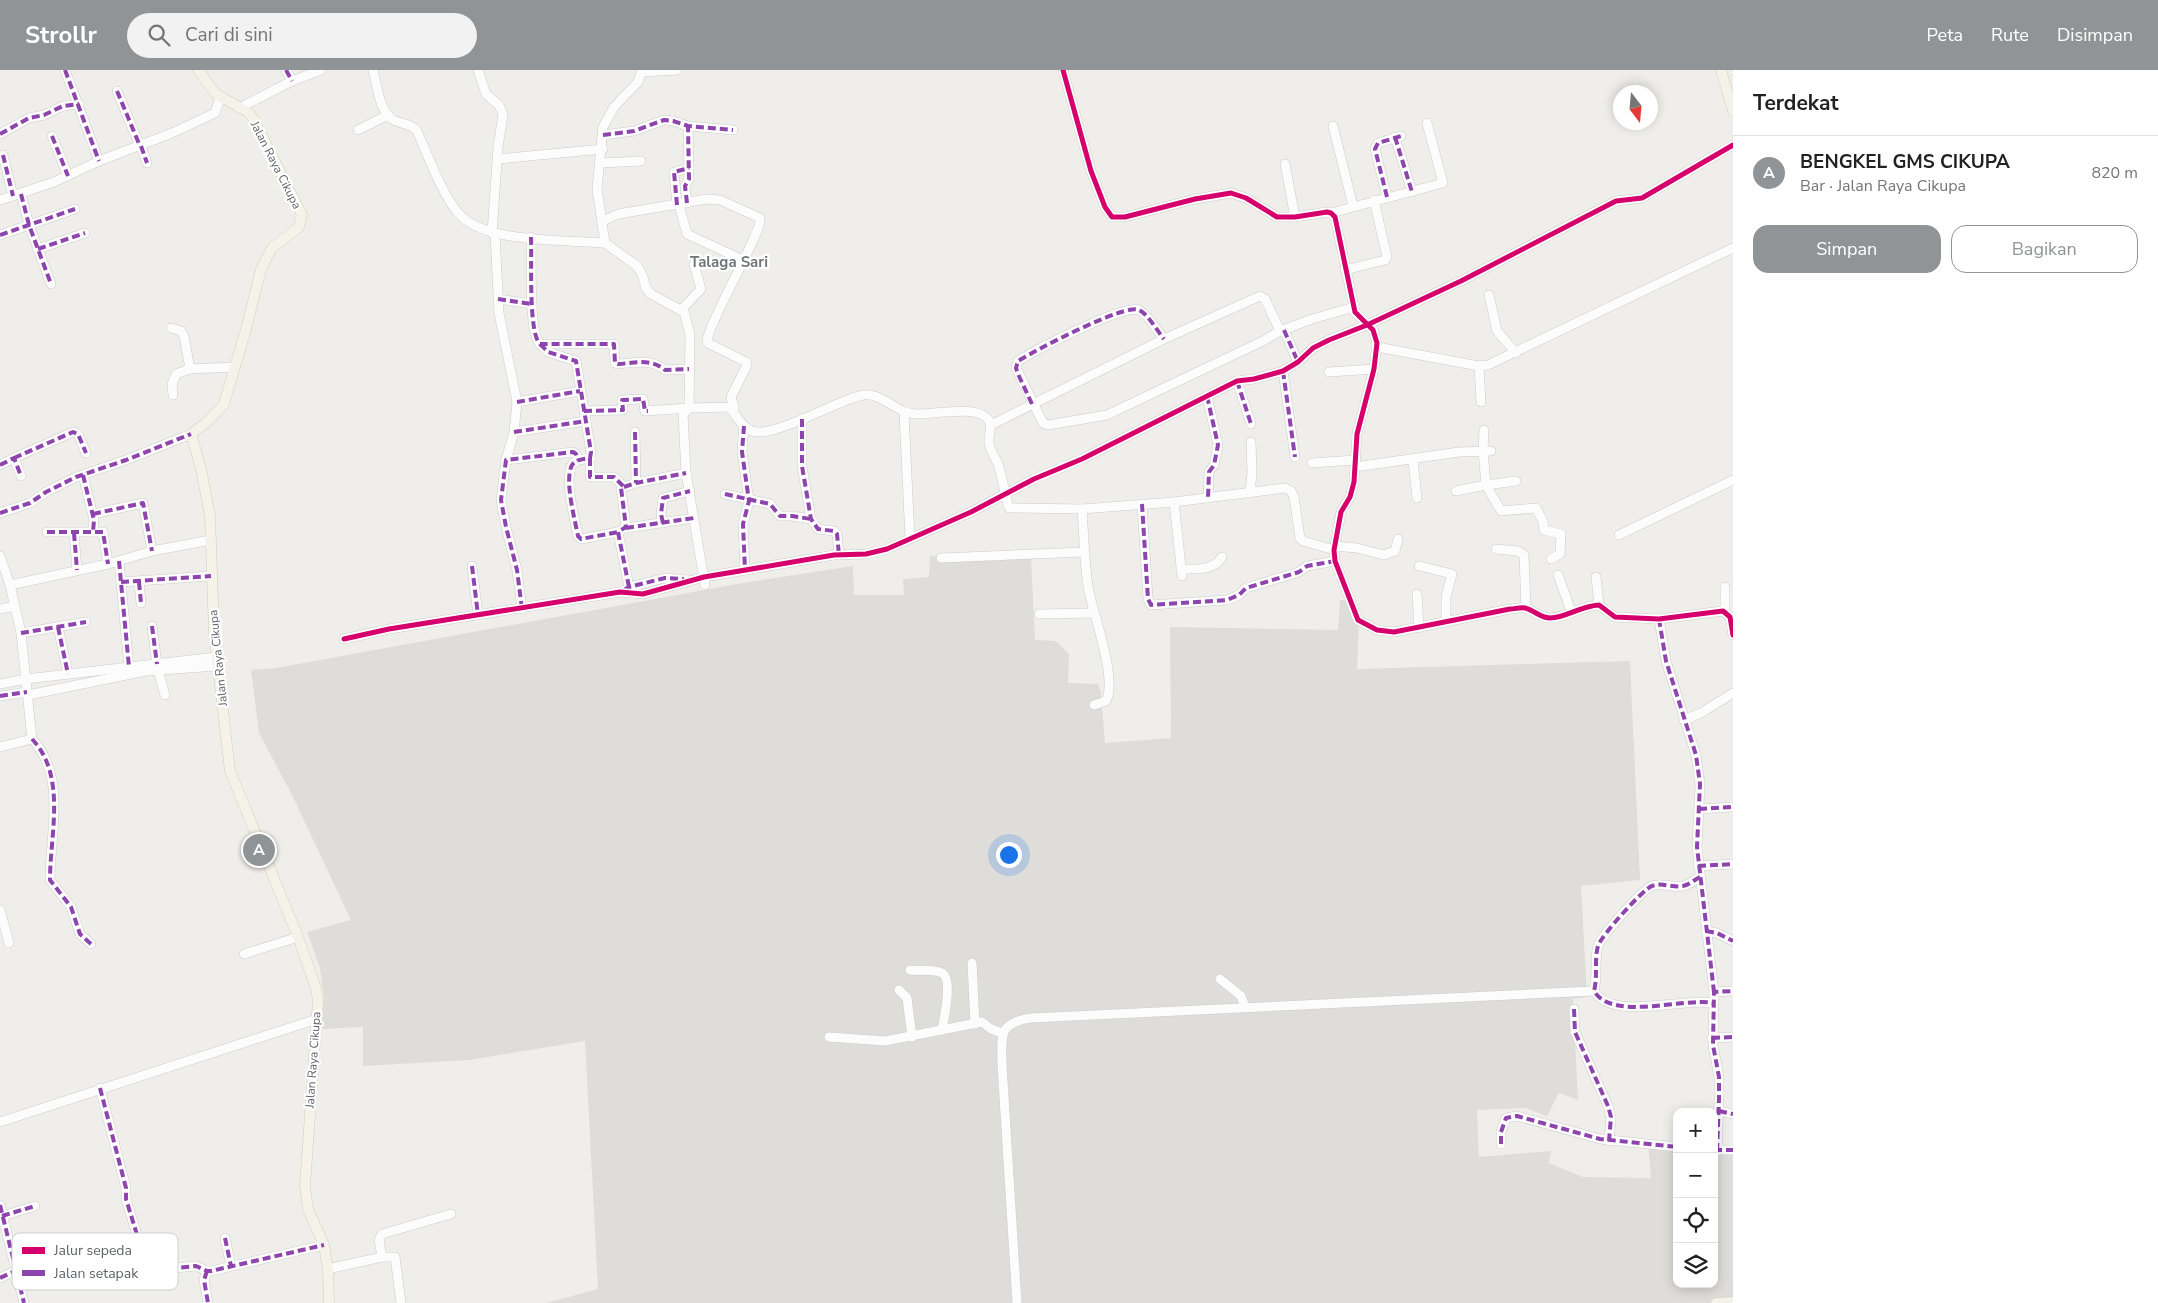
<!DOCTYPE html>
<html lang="id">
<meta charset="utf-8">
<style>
:root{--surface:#fff;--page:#f2f2f2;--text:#222;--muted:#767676;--line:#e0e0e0;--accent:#919496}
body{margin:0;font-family:"Nunito Sans",sans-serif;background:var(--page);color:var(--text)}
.controls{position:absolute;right:15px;bottom:15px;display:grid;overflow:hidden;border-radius:10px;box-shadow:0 2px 12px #0003}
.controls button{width:45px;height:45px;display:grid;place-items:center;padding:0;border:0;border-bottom:1px solid var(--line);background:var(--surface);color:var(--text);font:25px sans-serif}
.compass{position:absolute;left:1613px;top:15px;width:45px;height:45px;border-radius:50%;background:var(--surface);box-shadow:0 2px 12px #0003;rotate:164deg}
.you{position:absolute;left:1008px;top:784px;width:18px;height:18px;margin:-12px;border:4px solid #fff;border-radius:50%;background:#1a73e8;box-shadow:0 0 0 8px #1a73e833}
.badge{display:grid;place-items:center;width:32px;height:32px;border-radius:50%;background:var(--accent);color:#fff;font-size:16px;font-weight:700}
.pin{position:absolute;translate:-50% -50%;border:2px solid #fff;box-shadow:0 1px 5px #0006}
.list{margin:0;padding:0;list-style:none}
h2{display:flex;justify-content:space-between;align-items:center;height:65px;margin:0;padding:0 20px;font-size:21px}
h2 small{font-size:16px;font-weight:400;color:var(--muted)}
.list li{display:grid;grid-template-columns:32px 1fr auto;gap:15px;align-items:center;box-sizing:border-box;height:75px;padding:0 20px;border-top:1px solid var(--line)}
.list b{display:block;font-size:19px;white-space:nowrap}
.list p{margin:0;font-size:16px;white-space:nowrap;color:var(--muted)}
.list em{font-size:16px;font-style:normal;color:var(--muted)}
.actions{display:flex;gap:10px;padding:15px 20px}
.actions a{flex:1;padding:11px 0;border:1px solid var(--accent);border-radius:15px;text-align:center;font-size:18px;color:var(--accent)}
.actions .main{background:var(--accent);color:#fff}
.icon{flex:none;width:28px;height:28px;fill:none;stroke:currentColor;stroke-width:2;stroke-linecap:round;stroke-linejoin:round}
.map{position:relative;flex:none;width:1733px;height:1233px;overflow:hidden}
header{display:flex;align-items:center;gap:30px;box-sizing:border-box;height:70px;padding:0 25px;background:var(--accent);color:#fff}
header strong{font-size:24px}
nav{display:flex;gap:28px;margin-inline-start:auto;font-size:18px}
.search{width:350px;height:45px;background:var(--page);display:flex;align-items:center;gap:12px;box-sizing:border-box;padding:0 18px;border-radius:28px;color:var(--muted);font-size:19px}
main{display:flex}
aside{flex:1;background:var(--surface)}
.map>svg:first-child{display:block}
.industrial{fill:#dfddda}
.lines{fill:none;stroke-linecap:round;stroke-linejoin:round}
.minor-casing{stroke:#cbcccc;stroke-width:10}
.major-casing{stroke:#d7ceb8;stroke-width:11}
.minor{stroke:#fdfcfc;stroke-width:9}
.major{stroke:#f4f2e9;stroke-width:10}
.quiet{stroke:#8e44ad;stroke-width:4;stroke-dasharray:8 4;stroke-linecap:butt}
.cycleway-casing{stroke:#fff;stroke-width:8}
.cycleway{stroke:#d6006c;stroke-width:5}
.labels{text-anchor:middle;stroke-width:4.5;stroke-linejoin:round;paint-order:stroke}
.street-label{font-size:12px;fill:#5f6368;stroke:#fff}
.quarter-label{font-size:15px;font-weight:bold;fill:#70757a;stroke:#fff}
.key{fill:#fff;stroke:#cfd0d2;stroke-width:1}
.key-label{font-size:14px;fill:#5f6368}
</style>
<header>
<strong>Strollr</strong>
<div class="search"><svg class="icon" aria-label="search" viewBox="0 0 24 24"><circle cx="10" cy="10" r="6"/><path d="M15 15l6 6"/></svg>Cari di sini</div>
<nav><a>Peta</a><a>Rute</a><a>Disimpan</a></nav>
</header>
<main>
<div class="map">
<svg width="1733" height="1233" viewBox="0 0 1733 1233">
<rect width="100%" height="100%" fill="#efeeea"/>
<polygon class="industrial" points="1031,485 1035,570 1056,571 1069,584 1068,613 1098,614 1101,622 1105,673 1171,668 1170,557 1338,560 1340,530 1351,531 1359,555 1357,599 1630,591 1640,810 1581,816 1587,927 1573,929 1578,1030 1559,1023 1547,1046 1525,1038 1477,1040 1479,1087 1551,1081 1549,1093 1583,1107 1651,1108 1648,1075 1677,1079 1677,1214 1714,1214 1714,1083 1733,1081 1733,1233 546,1233 598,1219 585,971 469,990 363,996 363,957 321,959 324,929 320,898 307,862 351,850 292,725 259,663 251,600 276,598 737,514 853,496 854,525 904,525 903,509 929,507 930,486"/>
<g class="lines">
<defs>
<g id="minor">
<polyline points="65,0 99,91"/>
<polyline points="286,0 292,11"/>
<path d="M 373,0 C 377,14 379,40 392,49 C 400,55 410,52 417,61 C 428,85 443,128 461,146 C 488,173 567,170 605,173"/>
<polyline points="478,0 486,24 499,35 503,45 498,77 492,163"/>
<polyline points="642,0 638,12 614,37 603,57 597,119 605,173 637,196 642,204 646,218 651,224 684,242 690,264 689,338 734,337"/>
<path d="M 1063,0 L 1091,101 L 1105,137 L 1112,147 L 1125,147 L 1195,129 L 1231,123 L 1246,128 L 1277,147 L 1295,147 L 1327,142 L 1331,143 L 1335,147 L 1355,242 L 1373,260 L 1377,273 L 1374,299 L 1357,364 L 1354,412 L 1350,427 L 1341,442 L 1334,480 L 1335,491 L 1358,550 L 1377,560 L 1394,562 L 1510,539 C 1515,539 1520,537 1525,538 C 1534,540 1540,548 1550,548 C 1566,548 1580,536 1599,535 L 1615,547 L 1659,549 L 1723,541 L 1730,547 L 1733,565"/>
<polyline points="642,2 677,0"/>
<polyline points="117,21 140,76"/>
<polyline points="239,38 292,11 321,0"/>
<polyline points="1333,56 1353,136"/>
<polyline points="358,60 388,45"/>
<polyline points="0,64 29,48 44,45 63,36 79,34"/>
<polyline points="603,65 634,61 664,50 673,51 688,56 733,60"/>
<polyline points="52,66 68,106"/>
<polyline points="1395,67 1412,122"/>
<polyline points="141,76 147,93"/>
<polyline points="3,85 13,126"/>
<polyline points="498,89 603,79"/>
<polyline points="601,93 641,91"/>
<polyline points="1285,94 1295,147"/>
<polyline points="21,124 29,155 51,214"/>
<polyline points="1387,127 1375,79 1378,73 1401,66"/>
<polyline points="0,130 54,112 99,91 172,63 215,43 220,28"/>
<polyline points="687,133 685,116 689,109 688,56"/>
<polyline points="677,135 674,102 689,98"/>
<polyline points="679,135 687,164 743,190"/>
<polyline points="1331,143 1443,113 1427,53"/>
<path d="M 603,151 L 618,144 L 707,129 L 720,130 L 760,148 C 764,159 711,247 707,270 L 708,273 L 746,292 L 747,295 L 731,327 L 734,337 L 731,339 C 737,347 742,357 752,361 C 773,369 837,330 863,325 C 882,322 897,344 916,344 C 933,345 974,335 987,348 C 994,355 988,364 989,373 C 990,382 997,389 999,397 C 1003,411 1005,425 1009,438 L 1082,439 L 1174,432 L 1285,418 L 1291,421 L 1294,427 L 1300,468 L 1303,471 L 1334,480"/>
<polyline points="495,164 499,243 517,332 514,362 506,390"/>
<polyline points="0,165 75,139"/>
<path d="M 531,167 C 532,187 528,263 540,274 L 614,274 L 615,293 L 618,294 C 635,293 651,288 665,300 L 689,299"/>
<polyline points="38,179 85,163"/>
<polyline points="1345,200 1385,190 1387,187 1374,130"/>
<polyline points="1489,225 1497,261 1516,283"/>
<polyline points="498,229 532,234"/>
<polyline points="681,240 701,219 694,194"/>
<polyline points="171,258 181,261 184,266 190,299"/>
<polyline points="1284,260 1298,292"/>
<path d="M 1164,269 C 1157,261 1149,245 1139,240 C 1125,233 1034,281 1018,291 L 1016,298 L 1043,353 L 1048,355 L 1107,345 L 1265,270 L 1280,261 L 1312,249 L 1354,237"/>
<path d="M 540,274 L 548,282 L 576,291 L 591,382 L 590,388 C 584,389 576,389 572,395 C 564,410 575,450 578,466 L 581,469 L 618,462"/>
<polyline points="1377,277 1479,296 1488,295 1733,178"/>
<polyline points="1479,296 1481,332"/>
<polyline points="1283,301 1295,387"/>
<polyline points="1329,302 1374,299"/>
<polyline points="1237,311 1251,354"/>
<polyline points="173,325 172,314 176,304 190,299 234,297"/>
<polyline points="1207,326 1218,375 1214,395 1209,402 1208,428"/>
<polyline points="517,332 580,321"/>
<polyline points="689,338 683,344 686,403 705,515"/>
<polyline points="584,341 623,340 622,330 643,329 645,341 689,338"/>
<polyline points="904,343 910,469"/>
<polyline points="802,349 802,396 811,449 818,459 834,461 837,464 839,485"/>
<polyline points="991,355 1164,269 1260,226 1265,229 1280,261"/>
<polyline points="744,356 742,382 749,431 743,454 745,500"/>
<polyline points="514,362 586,351"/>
<polyline points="635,362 636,413"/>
<polyline points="14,388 73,362 78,364 86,383"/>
<polyline points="590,388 590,407 614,407 624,417"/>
<polyline points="1413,390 1417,428"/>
<polyline points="1312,393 1355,390"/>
<polyline points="0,395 14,388 21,406"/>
<polyline points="1355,397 1459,382 1491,381"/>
<polyline points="83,405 94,450 93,462"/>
<polyline points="1516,411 1486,415 1501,441 1536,438 1543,451 1544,460 1561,464 1560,484 1551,489"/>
<polyline points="1456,421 1486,415 1483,381 1484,360"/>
<polyline points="1250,423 1252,403 1251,372"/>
<polyline points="725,424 770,434 780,446 792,446 811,449"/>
<polyline points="1174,432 1182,506"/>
<polyline points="1142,434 1148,529 1151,535 1227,530 1239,525 1246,518 1299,502 1307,496 1335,491"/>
<path d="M 1082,439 C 1084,465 1084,490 1088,516 C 1092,542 1118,608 1106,631 L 1094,635"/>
<polyline points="0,443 30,433 46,422 76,407 126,390 191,364"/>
<polyline points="93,444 143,433 152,481"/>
<polyline points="663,453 661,444 663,428 690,421"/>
<polyline points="626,458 694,448"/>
<polyline points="47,462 103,462 108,494"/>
<polyline points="74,463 77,500"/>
<polyline points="1619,465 1733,410"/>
<polyline points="1335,476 1357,478 1384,485 1395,481 1398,469"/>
<polyline points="1496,479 1518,481 1524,485 1526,538"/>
<polyline points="0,486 10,515"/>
<polyline points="941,488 1084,482"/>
<polyline points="119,491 129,597"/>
<polyline points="472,496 478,545"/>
<polyline points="1419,496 1452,504 1446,527 1446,552"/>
<path d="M 1181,499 C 1195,499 1214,501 1222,487"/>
<polyline points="1558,505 1571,541"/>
<polyline points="1596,507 1599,535"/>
<polyline points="121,512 211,506"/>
<polyline points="139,512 141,533"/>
<polyline points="629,517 618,462 626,457 621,418 636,413 686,403"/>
<polyline points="1725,517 1725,541"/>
<polyline points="624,520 629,517 665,508 689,510"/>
<polyline points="1417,524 1419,558"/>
<polyline points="0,539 15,536"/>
<polyline points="522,539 517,500 506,457 501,430 506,390 573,382 576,384 578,390"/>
<polyline points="1039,544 1094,543"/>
<polyline points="1659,549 1666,591 1696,685 1700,714 1697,777 1714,922"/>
<polyline points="152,556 157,594"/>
<polyline points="58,557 68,604"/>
<polyline points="21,563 86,552"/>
<polyline points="344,569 389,559 620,522 643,524 704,507 834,485 866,484 887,479 971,442 1034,409 1082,389 1237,311 1254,309 1283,301 1298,292 1313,278 1329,270 1367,255 1461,211 1616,131 1642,128 1733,75"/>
<polyline points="158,600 165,625"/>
<polyline points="0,614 26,609 216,587"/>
<polyline points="28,625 146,601 217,596"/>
<polyline points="0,626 27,622"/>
<polyline points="1684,650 1701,643 1733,623"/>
<path d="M 32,669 C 67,706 50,764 50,810 L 71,837 L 80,864 L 91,874"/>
<polyline points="0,677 32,669 21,563 10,515 108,494 152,481 211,470"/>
<polyline points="1699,739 1733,737"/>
<polyline points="1698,796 1733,794"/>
<polyline points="0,840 9,873"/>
<polyline points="1706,861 1717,863 1733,871"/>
<polyline points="244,884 298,867"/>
<polyline points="972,893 975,954"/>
<path d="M 910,900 C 920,901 934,899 942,903 C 953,909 944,949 942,960"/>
<polyline points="1220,909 1241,926 1245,937"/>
<polyline points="899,920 907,928 912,967"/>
<path d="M 1594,921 C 1598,906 1594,889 1598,876 C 1601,866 1643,819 1652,816 C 1662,812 1672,818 1683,816 C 1689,815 1694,810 1700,807"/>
<path d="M 1594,921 C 1613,952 1683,927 1713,933"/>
<polyline points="1574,939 1575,962 1608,1036 1611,1047 1609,1071"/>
<polyline points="829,967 885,971 982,952 991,959 1002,963"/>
<polyline points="1712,968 1733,967"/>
<polyline points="100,1018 126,1118 126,1129 142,1181 155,1186 159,1195 165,1199 196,1196 207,1201 211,1201 324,1175"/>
<polyline points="1719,1041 1733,1044"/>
<polyline points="0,1052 317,949"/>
<polyline points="1501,1074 1501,1062 1506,1048 1517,1046 1600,1069 1677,1077"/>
<polyline points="1714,1080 1733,1080"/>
<polyline points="1717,1081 1719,1029 1719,1007 1713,975 1714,922 1733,921"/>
<polyline points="0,1135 24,1233"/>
<polyline points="2,1146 35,1136"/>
<polyline points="225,1168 231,1196"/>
<polyline points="382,1187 379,1170 382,1164 451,1144"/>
<polyline points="328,1199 382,1187 395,1187 401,1233"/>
<polyline points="207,1201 204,1210 208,1233"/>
<polyline points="0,1208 15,1201"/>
<polyline points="20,1218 64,1205 83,1192 120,1182 140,1173"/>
<path d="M 1017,1233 L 1002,995 C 1002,967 997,953 1031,948 L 1594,921"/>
</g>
<g id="major">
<polyline points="198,0 216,24 248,42 253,48 302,145 299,157 272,178 261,199 245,263 224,334 206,353 191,364 201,399 210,446 214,562 230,701 298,867 316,918 318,931 305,1116 308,1139 324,1175 328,1199 329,1233"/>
<polyline points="1721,0 1733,41"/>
<polyline points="1716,1233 1733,1232"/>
</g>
</defs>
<use href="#minor" class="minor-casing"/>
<use href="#major" class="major-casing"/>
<use href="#minor" class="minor"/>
<use href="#major" class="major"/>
<g class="quiet">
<polyline points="65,0 99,91"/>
<polyline points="286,0 292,11"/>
<polyline points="117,21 140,76"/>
<polyline points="0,64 29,48 44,45 63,36 79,34"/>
<polyline points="603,65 634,61 664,50 673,51 688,56 733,60"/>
<polyline points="52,66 68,106"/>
<polyline points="1395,67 1412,122"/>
<polyline points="141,76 147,93"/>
<polyline points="3,85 13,126"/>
<polyline points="21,124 29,155 51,214"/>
<polyline points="1387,127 1375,79 1378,73 1401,66"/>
<polyline points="687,133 685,116 689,109 688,56"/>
<polyline points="677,135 674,102 689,98"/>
<polyline points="0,165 75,139"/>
<path d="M 531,167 C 532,187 528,263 540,274 L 614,274 L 615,293 L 618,294 C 635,293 651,288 665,300 L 689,299"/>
<polyline points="38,179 85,163"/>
<polyline points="498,229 532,234"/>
<polyline points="1284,260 1298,292"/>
<path d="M 540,274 L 548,282 L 576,291 L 591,382 L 590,388 C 584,389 576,389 572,395 C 564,410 575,450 578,466 L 581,469 L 618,462"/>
<polyline points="1283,301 1295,387"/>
<polyline points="1237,311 1251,354"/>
<polyline points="1207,326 1218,375 1214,395 1209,402 1208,428"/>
<polyline points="517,332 580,321"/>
<path d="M 1032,334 L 1018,304 L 1016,298 L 1018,291 C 1034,281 1125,233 1139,240 C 1149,245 1157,261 1164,269"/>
<polyline points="584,341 623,340 622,330 643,329 645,341 648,341"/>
<polyline points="802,349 802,396 811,449 818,459 834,461 837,464 839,485"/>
<polyline points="744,356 742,382 749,431 743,454 745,500"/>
<polyline points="514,362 586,351"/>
<polyline points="635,362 636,413"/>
<polyline points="14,388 73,362 78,364 86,383"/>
<polyline points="590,388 590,407 614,407 624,417"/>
<polyline points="0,395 14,388 21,406"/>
<polyline points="83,405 94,450 93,462"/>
<polyline points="725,424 770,434 780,446 792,446 811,449"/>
<polyline points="1142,434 1148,529 1151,535 1227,530 1239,525 1246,518 1299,502 1307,496 1335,491"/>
<polyline points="0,443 30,433 46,422 76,407 126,390 191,364"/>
<polyline points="93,444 143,433 152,481"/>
<polyline points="663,453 661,444 663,428 690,421"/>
<polyline points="626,458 694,448"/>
<polyline points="47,462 103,462 108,494"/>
<polyline points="74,463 77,500"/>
<polyline points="119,491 129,597"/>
<polyline points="472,496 478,545"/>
<polyline points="121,512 211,506"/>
<polyline points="139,512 141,533"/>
<polyline points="629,517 618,462 626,457 621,418 636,413 686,403"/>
<polyline points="624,520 629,517 665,508 684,509"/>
<polyline points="522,539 517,500 506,457 501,430 506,390 573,382 576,384 578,390"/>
<polyline points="1659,549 1666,591 1696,685 1700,714 1697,777 1714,922"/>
<polyline points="152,556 157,594"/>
<polyline points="58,557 68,604"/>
<polyline points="21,563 86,552"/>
<polyline points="0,626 27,622"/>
<path d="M 32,669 C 67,706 50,764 50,810 L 71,837 L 80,864 L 91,874"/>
<polyline points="1699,739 1733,737"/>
<polyline points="1698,796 1733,794"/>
<path d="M 1700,807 C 1694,810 1689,815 1683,816 C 1672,818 1662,812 1652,816 C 1643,819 1601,866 1598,876 C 1594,889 1598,906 1594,921 C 1613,952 1683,927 1713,933"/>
<polyline points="1706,861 1717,863 1733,871"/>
<polyline points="1574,939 1575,962 1608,1036 1611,1047 1609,1071"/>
<polyline points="1712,968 1733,967"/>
<polyline points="100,1018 126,1118 126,1129 142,1181 155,1186 159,1195 165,1199 196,1196 207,1201 211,1201 324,1175"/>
<polyline points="1719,1041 1733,1044"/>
<polyline points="1501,1074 1501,1062 1506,1048 1517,1046 1600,1069 1677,1077"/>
<polyline points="1714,1080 1733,1080"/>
<polyline points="1717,1081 1719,1029 1719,1007 1713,975 1714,922 1733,921"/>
<polyline points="0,1135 24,1233"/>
<polyline points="2,1146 35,1136"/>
<polyline points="225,1168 231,1196"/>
<polyline points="207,1201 204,1210 208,1233"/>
<polyline points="0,1208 15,1201"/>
<polyline points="20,1218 64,1205 83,1192 120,1182 140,1173"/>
</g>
<defs>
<g id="cycleway">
<path d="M 1063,0 L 1091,101 L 1105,137 L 1112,147 L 1125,147 L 1195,129 L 1231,123 L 1246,128 L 1277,147 L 1295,147 L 1327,142 L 1331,143 L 1335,147 L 1355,242 L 1373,260 L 1377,273 L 1374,299 L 1357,364 L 1354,412 L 1350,427 L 1341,442 L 1334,480 L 1335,491 L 1358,550 L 1377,560 L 1394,562 L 1510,539 C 1515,539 1520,537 1525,538 C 1534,540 1540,548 1550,548 C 1566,548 1580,536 1599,535 L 1615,547 L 1659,549 L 1723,541 L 1730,547 L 1733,565"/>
<polyline points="344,569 389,559 620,522 643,524 704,507 834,485 866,484 887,479 971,442 1034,409 1082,389 1237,311 1254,309 1283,301 1298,292 1313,278 1329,270 1367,255 1461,211 1616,131 1642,128 1733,75"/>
</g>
</defs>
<use href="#cycleway" class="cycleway-casing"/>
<use href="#cycleway" class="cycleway"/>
</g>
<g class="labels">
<g class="street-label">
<text transform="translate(276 95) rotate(63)" y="4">Jalan Raya Cikupa</text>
<text transform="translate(218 588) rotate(-96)" y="4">Jalan Raya Cikupa</text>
<text transform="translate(313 990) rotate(-86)" y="4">Jalan Raya Cikupa</text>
</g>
<g class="quarter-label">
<text x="729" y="197">Talaga Sari</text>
</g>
</g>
<rect x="12" y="1163" width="166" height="57" rx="8" class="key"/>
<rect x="22" y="1177" width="23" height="7" fill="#d6006c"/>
<rect x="22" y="1200" width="23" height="6" fill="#8e44ad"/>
<g class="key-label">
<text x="54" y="1185">Jalur sepeda</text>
<text x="54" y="1208">Jalan setapak</text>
</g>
</svg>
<div class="controls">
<button>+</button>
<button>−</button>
<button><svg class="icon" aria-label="locate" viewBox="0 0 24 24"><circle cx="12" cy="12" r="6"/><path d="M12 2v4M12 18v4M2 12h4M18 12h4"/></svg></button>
<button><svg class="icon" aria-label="layers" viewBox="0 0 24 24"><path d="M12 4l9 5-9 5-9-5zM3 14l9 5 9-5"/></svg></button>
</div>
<svg class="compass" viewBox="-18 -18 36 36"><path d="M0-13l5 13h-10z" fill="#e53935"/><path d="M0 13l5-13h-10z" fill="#767676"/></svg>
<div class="you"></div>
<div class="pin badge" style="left:259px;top:780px">A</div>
</div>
<aside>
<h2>Terdekat<small></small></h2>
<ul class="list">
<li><span class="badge">A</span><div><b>BENGKEL GMS CIKUPA</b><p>Bar · Jalan Raya Cikupa</p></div><em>820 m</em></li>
</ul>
<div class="actions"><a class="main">Simpan</a><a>Bagikan</a></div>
</aside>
</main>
